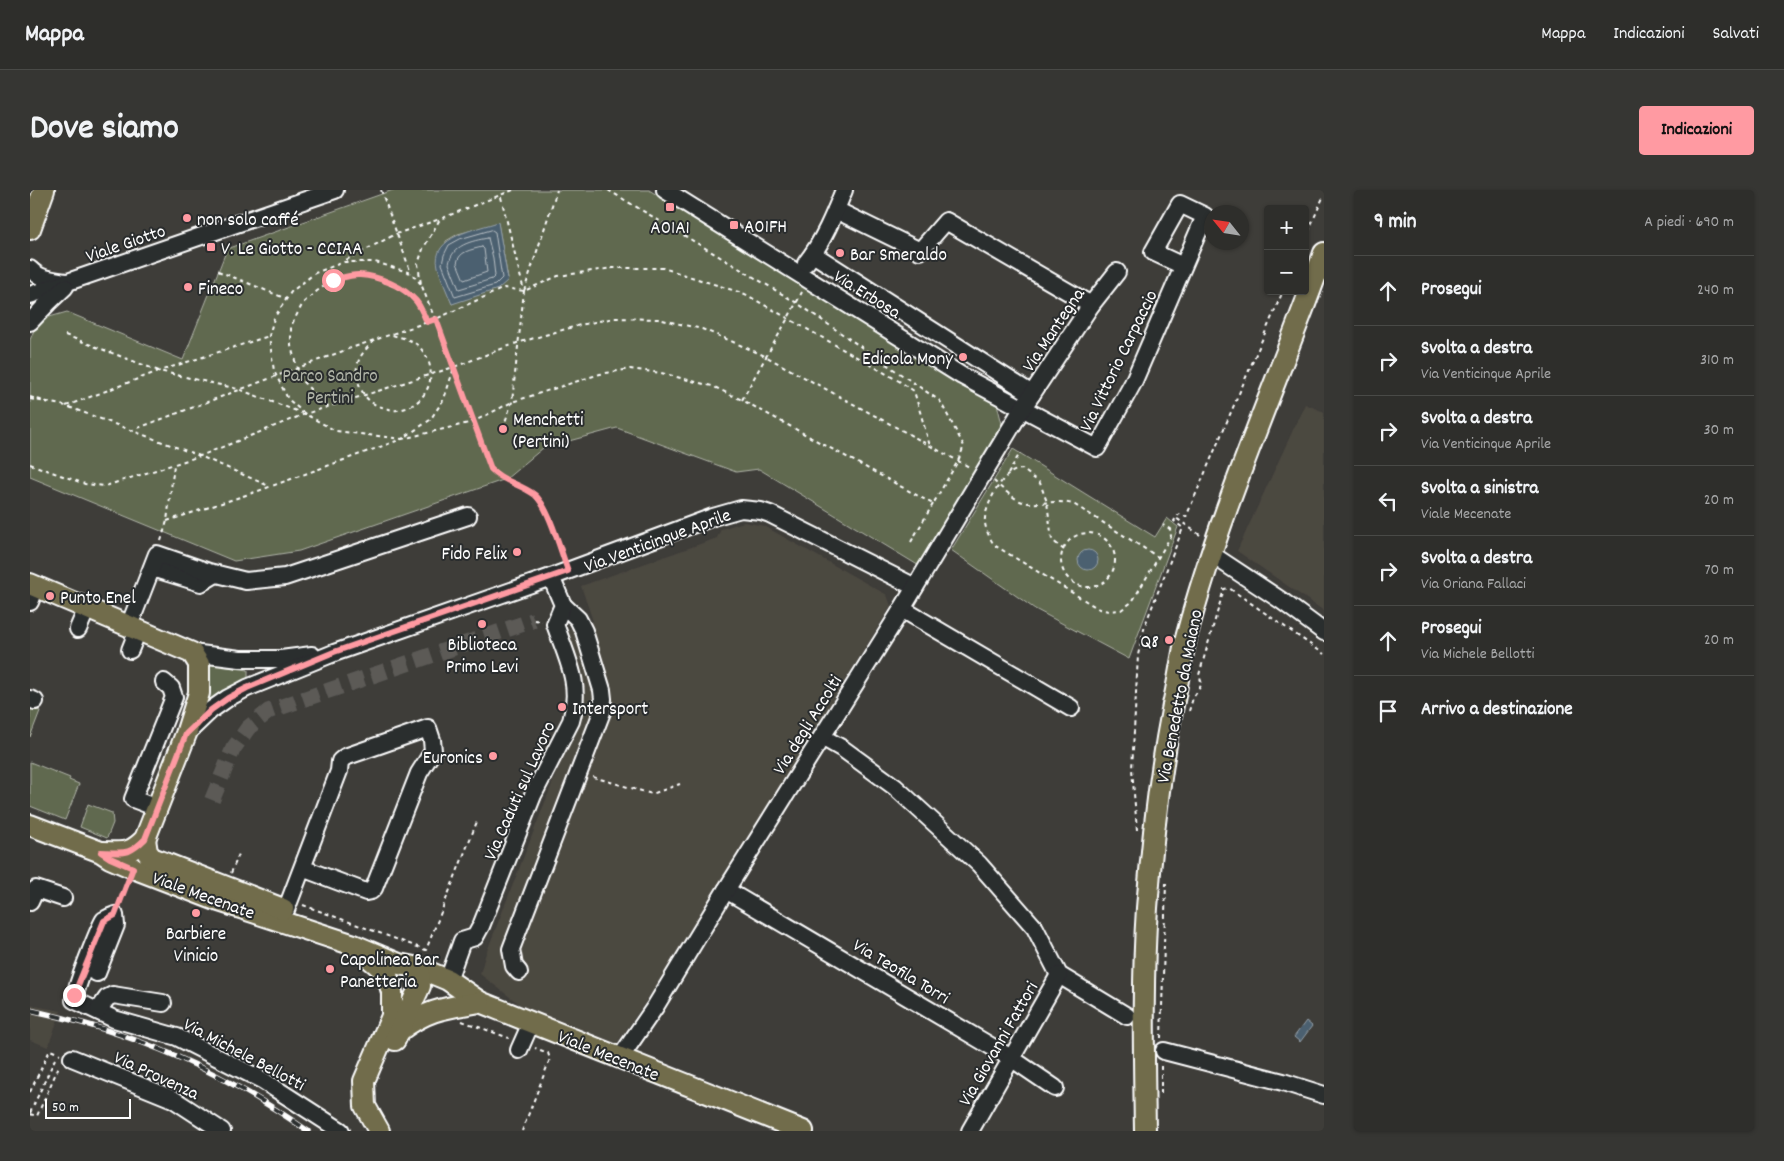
<!DOCTYPE html>
<html lang="it">
<meta charset="utf-8">
<style>
:root{--surface:#2e2e2b;--page:#363633;--text:#f1f3f6;--muted:#a7a8a9;--line:#494a47;--accent:#ff9aa2}
body{margin:0;font-family:Dekko,sans-serif;background:var(--page);color:var(--text)}
.controls{position:absolute;right:15px;top:15px;display:grid;overflow:hidden;border-radius:5px;box-shadow:0 1px 4px #0004}
.controls button{width:45px;height:45px;display:grid;place-items:center;padding:0;border:0;border-bottom:1px solid var(--line);background:var(--surface);color:var(--text);font:25px sans-serif}
.compass{position:absolute;left:1174px;top:15px;width:45px;height:45px;border-radius:50%;background:var(--surface);box-shadow:0 1px 4px #0004;rotate:300deg}
.scale{position:absolute;left:15px;bottom:12px;width:86px;box-sizing:border-box;padding-left:5px;border:2px solid #fff;border-top:0;font-size:14px;line-height:18px;white-space:nowrap;color:#fff;-webkit-text-stroke:4px #2a2d2e;paint-order:stroke}
.stop{position:absolute;width:15px;height:15px;margin:-11px;border:4px solid #ff9aa2;border-radius:50%;background:#fff}
.stop.end{background:#ff9aa2;border-color:#fff;box-shadow:0 1px 5px #0008}
.list{margin:0;padding:0;list-style:none}
h2{display:flex;justify-content:space-between;align-items:center;height:65px;margin:0;padding:0 20px;font-size:21px}
h2 small{font-size:16px;font-weight:400;color:var(--muted)}
.list li{display:grid;grid-template-columns:32px 1fr auto;gap:15px;align-items:center;box-sizing:border-box;height:70px;padding:0 20px;border-top:1px solid var(--line)}
.list b{display:block;font-size:19px;white-space:nowrap}
.list p{margin:0;font-size:16px;white-space:nowrap;color:var(--muted)}
.list em{font-size:16px;font-style:normal;color:var(--muted)}
.icon{flex:none;width:28px;height:28px;fill:none;stroke:currentColor;stroke-width:2;stroke-linecap:round;stroke-linejoin:round}
.map{position:relative;flex:none;width:1294px;height:941px;overflow:hidden;border-radius:5px}
header{display:flex;align-items:center;gap:30px;box-sizing:border-box;height:70px;padding:0 25px;background:var(--surface);border-bottom:1px solid var(--line)}
header strong{font-size:24px}
nav{display:flex;gap:28px;margin-inline-start:auto;font-size:18px}
.intro{display:flex;align-items:center;justify-content:space-between;box-sizing:border-box;height:120px;padding:0 30px}
h1{margin:0;font-size:35px}
.button{padding:12px 22px;border-radius:5px;background:var(--accent);color:#111;font-size:18px;font-weight:700}
main{display:flex;gap:30px;padding:0 30px}
aside{flex:1;background:var(--surface);border-radius:5px;box-shadow:0 1px 4px #0004}
.map>svg:first-child{display:block}
.built{fill:#4c4841}
.green{fill:#606950;stroke:#b0b4a8;fill-rule:evenodd}
.water{fill:#4c606f;stroke:#94a0a9}
.lines{fill:none;stroke-linecap:round;stroke-linejoin:round}
.shore{stroke:#b7bfc5;stroke-width:1}
.minor-tunnel{stroke:#5b5a57;stroke-width:16;stroke-dasharray:16 8;stroke-linecap:butt}
.minor-casing{stroke:#fff;stroke-width:20}
.major-casing{stroke:#fff;stroke-width:24}
.path{stroke:#fff;stroke-width:2;stroke-dasharray:4 4;stroke-linecap:butt}
.minor{stroke:#2a2d2e;stroke-width:16}
.major{stroke:#716c4b;stroke-width:20}
.rail-casing{stroke:#fff;stroke-width:5.5}
.rail{stroke:#2a2d2e;stroke-width:4;stroke-dasharray:11;stroke-linecap:butt}
.route{stroke:#ff9aa2;stroke-width:6}
.poi-dot{fill:#ff9aa2;stroke:#2a2d2e;stroke-width:2}
.labels{text-anchor:middle;stroke-width:4;stroke-linejoin:round;paint-order:stroke}
.poi-label{font-size:19px;fill:#fff;stroke:#2a2d2e;text-anchor:start}
.street-label{font-size:19px;fill:#fff;stroke:#2a2d2e}
.park-label{font-size:19px;fill:#b0b4a8;stroke:#2a2d2e}
</style>
<header>
<strong>Mappa</strong>
<nav><a>Mappa</a><a>Indicazioni</a><a>Salvati</a></nav>
</header>
<div class="intro"><h1>Dove siamo</h1><a class="button">Indicazioni</a></div>
<main>
<div class="map">
<svg width="1294" height="941" viewBox="0 0 1294 941">
<rect width="100%" height="100%" fill="#3e3d39"/>
<filter id="ink" filterUnits="userSpaceOnUse"><feTurbulence type="fractalNoise" baseFrequency=".02" numOctaves="2"/><feDisplacementMap in="SourceGraphic" scale="10" xChannelSelector="R" yChannelSelector="G"/><feConvolveMatrix kernelMatrix="1 2 1 2 8 2 1 2 1" color-interpolation-filters="sRGB"/></filter>
<g filter="url(#ink)">
<g class="built">
<polygon points="1275,214 1294,222 1294,421 1207,361"/>
<polygon points="714,332 734,336 857,405 861,416 625,798 585,856 547,843 493,817 450,784 455,766 547,530 554,507 550,482 536,440 563,431 551,396 687,348 691,339"/>
<polygon points="0,815 31,821 18,857 0,850"/>
</g>
<g class="green">
<path d="M 363,0 L 619,0 L 927,192 L 967,214 L 973,238 L 891,377 L 729,279 L 706,282 L 587,238 L 513,258 L 476,289 L 269,361 L 204,371 L 0,287 L 0,150 L 4,140 L 16,128 L 37,122 L 153,170 L 197,59 ZM 468,33 L 478,89 L 422,114 L 414,93 L 416,51 L 428,44 Z"/>
<polygon points="983,259 1125,347 1137,328 1148,337 1099,469 1005,419 921,360"/>
<path d="M 173,471 L 192,476 L 218,480 L 218,494 L 172,522 C 180,501 184,492 173,471 Z"/>
<polygon points="0,513 9,516 8,520 10,521 0,547"/>
<polygon points="0,572 40,588 39,590 49,594 35,630 0,616"/>
<polygon points="58,614 82,623 83,633 77,648 50,637"/>
</g>
<g class="water">
<path d="M 468,32 L 478,90 L 468,99 L 422,114 C 417,102 411,89 408,77 C 400,46 448,39 468,32 Z"/>
<circle cx="1058" cy="370" r="10"/>
<polygon points="1276,831 1282,836 1270,852 1264,847"/>
</g>
<g class="lines">
<g class="shore">
<polygon points="462,40 465,42 472,88 465,95 425,107 412,74 414,65 419,55 430,49"/>
<path d="M 458,48 L 463,68 L 465,86 L 462,89 L 429,99 L 419,74 C 422,55 441,51 458,48 Z"/>
<path d="M 452,57 L 454,59 L 457,82 L 434,90 L 427,73 C 429,61 441,60 452,57 Z"/>
</g>
<polyline class="minor-tunnel" points="182,610 203,559 218,538 239,521 504,430"/>
<defs>
<g id="minor">
<polyline points="635,0 932,186 1067,258 1103,193 1175,26 1150,14 1123,62 1153,76"/>
<polyline points="806,20 890,61 916,31 1061,115"/>
<polyline points="783,64 1002,204"/>
<path d="M 776,73 C 793,52 804,25 814,0"/>
<path d="M 0,79 C 9,89 23,90 36,92"/>
<polyline points="0,105 305,0"/>
<polyline points="0,132 18,113 35,97"/>
<polyline points="1181,364 1252,411 1294,442"/>
<polyline points="122,378 171,393 186,384"/>
<polyline points="0,412 6,397"/>
<polyline points="872,419 1041,518"/>
<polyline points="99,436 127,364 179,382 216,391 255,387 438,326"/>
<polyline points="48,439 57,418"/>
<polyline points="100,460 108,440"/>
<polyline points="162,463 210,469 251,469 282,465"/>
<polyline points="0,509 5,511"/>
<polyline points="156,544 181,520 198,508 217,498 304,463 521,387 683,327 711,319 731,321 740,324 885,397"/>
<polyline points="792,547 813,559 865,597 949,674 1005,738 1029,785 1097,826"/>
<polyline points="127,618 103,609 144,507 141,498 134,492"/>
<polyline points="696,700 981,868 1025,898"/>
<polyline points="0,712 6,699 33,708"/>
<polyline points="256,720 309,581 310,571 315,567 398,538 402,550 403,561 389,583 344,698 341,701 336,702 272,678"/>
<path d="M 55,777 L 67,783 L 86,735 L 85,725 C 82,726 77,728 74,730 C 70,735 43,804 44,810 L 84,829 L 147,847 L 232,890 L 311,941"/>
<polyline points="489,782 484,776 481,759 572,522 573,509 572,500 554,441 548,429 533,415"/>
<path d="M 418,790 L 432,751 L 445,747 L 451,736 L 503,605 L 541,531 C 552,494 537,469 525,434 L 533,415 L 521,387"/>
<polyline points="68,821 77,808 83,805 133,813"/>
<polyline points="489,860 501,833"/>
<polyline points="1134,861 1253,892 1294,905"/>
<polyline points="42,868 143,909 192,941"/>
<polyline points="590,868 625,817 696,700 872,419 992,219 1061,115 1087,82"/>
<polyline points="940,941 1029,785"/>
</g>
<g id="major">
<polyline points="0,39 14,0"/>
<path d="M 0,394 L 162,463 L 169,474 L 169,503 L 156,544 L 115,649 C 99,665 94,662 73,662"/>
<polyline points="0,635 71,662 80,668 103,678 186,710 324,755 369,774 389,778 418,790 450,812 773,941"/>
<polyline points="115,649 117,662 122,668 253,719"/>
<polyline points="337,766 356,782 362,802 362,826 334,891 335,916 349,941"/>
<path d="M 369,841 C 398,819 415,818 450,812"/>
<polyline points="365,850 390,796 389,778"/>
<path d="M 1115,941 C 1114,868 1112,791 1117,718 C 1122,650 1130,582 1143,515 C 1148,493 1151,470 1156,448 C 1191,316 1248,191 1294,63"/>
</g>
</defs>
<use href="#minor" class="minor-casing"/>
<use href="#major" class="major-casing"/>
<g class="path">
<polyline points="351,0 381,83"/>
<path d="M 483,0 L 410,29 L 393,59 L 388,74 L 391,94 L 424,177 L 461,279 C 472,290 486,293 499,301 C 519,314 525,346 533,367"/>
<path d="M 578,0 L 767,113 L 910,211 L 934,256 L 928,271 L 903,314 L 712,210 C 731,174 753,139 772,102"/>
<polyline points="471,7 494,101 482,212 474,235"/>
<polyline points="1275,49 1294,5"/>
<polyline points="316,70 366,44 410,29"/>
<polyline points="188,81 257,109"/>
<polyline points="391,94 381,83 345,72 314,72 285,83 261,102 244,128 239,146 244,181 258,209 275,224 306,241 372,249 400,230 414,209 424,178"/>
<polyline points="494,101 527,0"/>
<polyline points="35,145 129,181 208,199 272,223"/>
<path d="M 344,151 C 331,163 322,175 329,194 C 333,206 340,214 352,217 C 357,218 363,221 367,220 C 397,217 411,183 392,160 C 385,150 373,148 362,145"/>
<polyline points="0,207 21,213"/>
<polyline points="0,209 36,216 170,266 239,296"/>
<polyline points="36,216 129,181 239,146"/>
<polyline points="298,217 273,192 267,178 261,156 261,136 273,113 287,101 303,90 329,84 343,87 373,100 387,112 397,132"/>
<polyline points="100,241 321,158 406,129 474,98 494,101 528,86 583,78 633,78 715,104 869,191 884,201 900,256"/>
<polyline points="0,274 55,294 75,296 170,266 275,224 424,177 487,153 550,135 584,128 628,129 672,139 694,148 735,166 941,278"/>
<polyline points="978,284 990,263"/>
<path d="M 964,291 C 970,297 985,310 993,312 C 1011,316 1028,308 1045,315 L 1128,367"/>
<polyline points="137,331 228,301 372,249 443,232 482,212 570,184 600,179 631,183 682,196 712,210"/>
<circle cx="1058" cy="370" r="27"/>
<polyline points="1170,345 1146,328 1149,324 1156,327 1253,101"/>
<polyline points="131,351 137,331 144,275"/>
<polyline points="881,352 903,314"/>
<path d="M 1034,360 L 1022,350 L 1017,312 L 1010,293 L 992,279 C 987,280 982,281 978,285 C 968,292 953,321 955,333 C 956,341 960,348 964,355 L 1069,419 L 1079,421 L 1091,420 L 1102,412 L 1141,346 L 1140,339 L 1133,335"/>
<polyline points="504,430 512,431"/>
<polyline points="1159,521 1163,508 1172,494 1169,485 1194,399 1199,398 1294,464"/>
<polyline points="563,587 622,604 650,594"/>
<polyline points="1107,640 1102,579 1108,465 1115,435 1153,338 1144,331 1146,328"/>
<polyline points="201,683 209,664"/>
<polyline points="89,713 98,692"/>
<polyline points="273,715 396,760 448,629"/>
<polyline points="432,831 479,848"/>
<polyline points="1131,848 1136,693"/>
<polyline points="1131,876 1131,908"/>
<polyline points="0,902 20,860 30,864"/>
<polyline points="0,923 25,869"/>
<polyline points="0,924 7,926 29,876"/>
<polyline points="492,941 520,869 518,863 505,858"/>
</g>
<use href="#minor" class="minor"/>
<use href="#major" class="major"/>
<defs>
<path id="rail" d="M 0,820 C 106,843 189,879 278,941"/>
</defs>
<use href="#rail" class="rail-casing"/>
<use href="#rail" class="rail"/>
</g>
</g>
<g class="lines" filter="url(#ink)">
<path class="route" d="M 44,805 L 74,731 L 85,725 L 103,678 L 80,668 L 71,662 C 93,662 97,667 115,649 L 156,544 L 181,520 L 198,508 L 217,498 L 304,462 L 538,381 C 531,362 519,317 505,305 C 491,294 473,292 461,279 L 406,129 L 397,132 C 394,126 391,117 386,111 C 374,97 349,86 330,85 C 322,84 312,88 303,90"/>
</g>
<g class="poi-dot">
<rect x="635" y="12" width="10" height="10" rx="2.5"/>
<circle cx="157" cy="28" r="5"/>
<rect x="699" y="30" width="10" height="10" rx="2.5"/>
<rect x="176" y="52" width="10" height="10" rx="2.5"/>
<circle cx="810" cy="63" r="5"/>
<circle cx="158" cy="97" r="5"/>
<circle cx="933" cy="167" r="5"/>
<circle cx="473" cy="239" r="5"/>
<circle cx="487" cy="362" r="5"/>
<circle cx="20" cy="406" r="5"/>
<circle cx="452" cy="434" r="5"/>
<circle cx="1139" cy="450" r="5"/>
<circle cx="532" cy="517" r="5"/>
<circle cx="463" cy="566" r="5"/>
<circle cx="166" cy="723" r="5"/>
<circle cx="300" cy="779" r="5"/>
</g>
<g class="labels">
<g class="poi-label">
<text x="167" y="35">non solo caffé</text>
<text x="714" y="42">A01FH</text>
<text x="640" y="43" text-anchor="middle">A01A1</text>
<text x="191" y="64">V. Le Giotto - CCIAA</text>
<text x="820" y="70">Bar Smeraldo</text>
<text x="168" y="104">Fineco</text>
<text x="923" y="174" text-anchor="end">Edicola Mony</text>
<text x="483" y="235">Menchetti<tspan x="483" dy="22">(Pertini)</tspan></text>
<text x="477" y="369" text-anchor="end">Fido Felix</text>
<text x="30" y="413">Punto Enel</text>
<text x="1129" y="457" text-anchor="end">Q8</text>
<text x="452" y="460" text-anchor="middle">Biblioteca<tspan x="452" dy="22">Primo Levi</tspan></text>
<text x="542" y="524">Intersport</text>
<text x="453" y="573" text-anchor="end">Euronics</text>
<text x="166" y="749" text-anchor="middle">Barbiere<tspan x="166" dy="22">Vinicio</tspan></text>
<text x="310" y="775">Capolinea Bar<tspan x="310" dy="22">Panetteria</tspan></text>
</g>
<g class="street-label">
<text transform="translate(95 52) rotate(-19)" y="7">Viale Giotto</text>
<text transform="translate(838 103) rotate(32)" y="7">Via Erbosa</text>
<text transform="translate(1022 139) rotate(-56)" y="7">Via Mantegna</text>
<text transform="translate(1087 170) rotate(-64)" y="7">Via Vittorio Carpaccio</text>
<text transform="translate(627 349) rotate(-20)" y="7">Via Venticinque Aprile</text>
<text transform="translate(1148 506) rotate(-79)" y="7">Via Benedetto da Maiano</text>
<text transform="translate(776 534) rotate(-58)" y="7">Via degli Accolti</text>
<text transform="translate(488 600) rotate(-66)" y="7">Via Caduti sul Lavoro</text>
<text transform="translate(174 704) rotate(20)" y="7">Viale Mecenate</text>
<text transform="translate(872 780) rotate(31)" y="7">Via Teofila Torri</text>
<text transform="translate(967 853) rotate(-60)" y="7">Via Giovanni Fattori</text>
<text transform="translate(215 863) rotate(28)" y="7">Via Michele Bellotti</text>
<text transform="translate(579 864) rotate(22)" y="7">Viale Mecenate</text>
<text transform="translate(127 884) rotate(25)" y="7">Via Provenza</text>
</g>
<g class="park-label">
<text x="300" y="191">Parco Sandro<tspan x="300" dy="22">Pertini</tspan></text>
</g>
</g>
</svg>
<div class="controls">
<button>+</button>
<button>−</button>
</div>
<svg class="compass" viewBox="-18 -18 36 36"><path d="M0-13l5 13h-10z" fill="#e53935"/><path d="M0 13l5-13h-10z" fill="#a7a8a9"/></svg>
<div class="scale">50 m</div>
<div class="stop" style="left:303px;top:90px"></div>
<div class="stop end" style="left:44px;top:805px"></div>
</div>
<aside>
<h2>9 min<small>A piedi · 690 m</small></h2>
<ul class="list">
<li><svg class="icon" aria-label="ahead" viewBox="0 0 24 24"><path d="M12 20V5M6 11l6-6 6 6"/></svg><div><b>Prosegui</b></div><em>240 m</em></li>
<li><svg class="icon" aria-label="right" viewBox="0 0 24 24"><path d="M7 20v-9h11M14 6l5 5-5 5"/></svg><div><b>Svolta a destra</b><p>Via Venticinque Aprile</p></div><em>310 m</em></li>
<li><svg class="icon" aria-label="right" viewBox="0 0 24 24"><path d="M7 20v-9h11M14 6l5 5-5 5"/></svg><div><b>Svolta a destra</b><p>Via Venticinque Aprile</p></div><em>30 m</em></li>
<li><svg class="icon" aria-label="left" viewBox="0 0 24 24"><path d="M17 20v-9H6M10 6l-5 5 5 5"/></svg><div><b>Svolta a sinistra</b><p>Viale Mecenate</p></div><em>20 m</em></li>
<li><svg class="icon" aria-label="right" viewBox="0 0 24 24"><path d="M7 20v-9h11M14 6l5 5-5 5"/></svg><div><b>Svolta a destra</b><p>Via Oriana Fallaci</p></div><em>70 m</em></li>
<li><svg class="icon" aria-label="ahead" viewBox="0 0 24 24"><path d="M12 20V5M6 11l6-6 6 6"/></svg><div><b>Prosegui</b><p>Via Michele Bellotti</p></div><em>20 m</em></li>
<li><svg class="icon" aria-label="arrive" viewBox="0 0 24 24"><path d="M6 21V4h12l-3 4 3 4H6"/></svg><div><b>Arrivo a destinazione</b></div></li>
</ul>
</aside>
</main>
